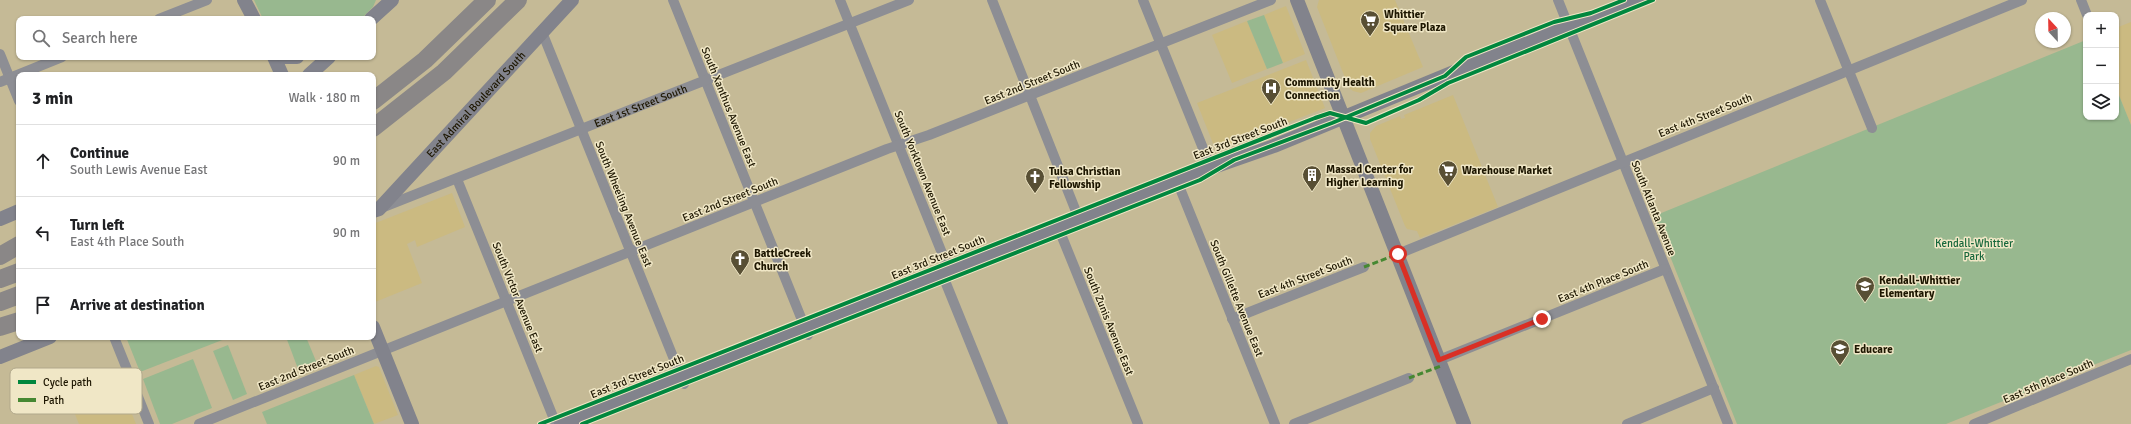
<!DOCTYPE html>
<meta charset="utf-8">
<style>
:root{--surface:#fff;--page:#f6f6f6;--text:#202124;--muted:#757577;--line:#e0e0e0}
body{margin:0;font-family:Signika,sans-serif;background:var(--page);color:var(--text)}
.controls{position:absolute;right:12px;top:12px;display:grid;overflow:hidden;border-radius:8px;box-shadow:0 1px 3px #0004}
.controls button{width:36px;height:36px;display:grid;place-items:center;padding:0;border:0;border-bottom:1px solid var(--line);background:var(--surface);color:var(--text);font:20px sans-serif}
.compass{position:absolute;left:2035px;top:12px;width:36px;height:36px;border-radius:50%;background:var(--surface);box-shadow:0 1px 3px #0004;rotate:338deg}
.stop{position:absolute;width:12px;height:12px;margin:-9px;border:3px solid #d93025;border-radius:50%;background:#fff}
.stop.end{background:#d93025;border-color:#fff;box-shadow:0 1px 4px #0008}
.list{margin:0;padding:0;list-style:none}
h2{display:flex;justify-content:space-between;align-items:center;height:52px;margin:0;padding:0 16px;font-size:17px}
h2 small{font-size:13px;font-weight:400;color:var(--muted)}
.list li{display:grid;grid-template-columns:26px 1fr auto;gap:12px;align-items:center;box-sizing:border-box;height:72px;padding:0 16px;border-top:1px solid var(--line)}
.list b{display:block;font-size:15px;white-space:nowrap}
.list p{margin:0;font-size:13px;white-space:nowrap;color:var(--muted)}
.list em{font-size:13px;font-style:normal;color:var(--muted)}
.icon{flex:none;width:22px;height:22px;fill:none;stroke:currentColor;stroke-width:2;stroke-linecap:round;stroke-linejoin:round}
.map{position:relative;flex:none;width:2131px;height:424px;overflow:hidden}
.search{position:absolute;background:var(--surface);box-shadow:0 1px 3px #0004;left:16px;top:16px;width:360px;height:44px;display:flex;align-items:center;gap:10px;box-sizing:border-box;padding:0 14px;border-radius:8px;color:var(--muted);font-size:15px}
.panel{position:absolute;background:var(--surface);box-shadow:0 1px 3px #0004;left:16px;top:72px;width:360px;height:268px;border-radius:8px}
.map>svg:first-child{display:block}
.built{fill:#cbba81}
.green{fill:#98b88f}
.lines{fill:none;stroke-linecap:round;stroke-linejoin:round}
.street{stroke:#8d8e94;stroke-width:10}
.secondary{stroke:#82838c;stroke-width:14}
.highway{stroke:#8a8787;stroke-width:18}
.quiet{stroke:#468832;stroke-width:3;stroke-dasharray:6 3;stroke-linecap:butt}
.cycleway-casing{stroke:#f0e7c6;stroke-width:6}
.cycleway{stroke:#00873e;stroke-width:4}
.route{stroke:#d93025;stroke-width:5}
.labels{text-anchor:middle;stroke-width:3;stroke-linejoin:round;paint-order:stroke}
.poi-label{font-size:11px;font-weight:bold;fill:#1d1600;stroke:#f0e7c6;text-anchor:start}
.street-label{font-size:11px;fill:#1d1600;stroke:#f0e7c6}
.park-label{font-size:11px;fill:#16673b;stroke:#f0e7c6}
.key{fill:#f0e7c6;stroke:#b1a88b;stroke-width:1}
.key-label{font-size:11px;fill:#1d1600}
</style>
<div class="map">
<svg width="2131" height="424" viewBox="0 0 2131 424">
<rect width="100%" height="100%" fill="#c5ba96"/>
<g class="built">
<polygon points="1319,0 1395,0 1423,67 1361,93 1353,91 1349,88 1317,7"/>
<polygon points="1286,6 1305,54 1283,63 1264,15"/>
<polygon points="1247,21 1267,69 1232,83 1212,35"/>
<polygon points="2131,22 2131,125 2116,88 2116,28"/>
<polygon points="1306,60 1325,108 1259,134 1258,133 1253,135 1253,137 1216,151 1197,103"/>
<polygon points="1453,95 1498,207 1420,238 1417,231 1407,229 1405,226 1370,139 1370,133 1376,126 1400,116 1401,119 1405,118 1404,115"/>
<polygon points="452,193 465,227 417,247 415,240 407,244 422,283 375,302 373,296 373,224"/>
<polygon points="376,366 379,367 398,415 374,424 354,375"/>
<polygon points="121,387 136,424 79,424 72,407"/>
</g>
<g class="green">
<polygon points="254,0 376,0 373,7 361,19 263,19"/>
<polygon points="1264,15 1283,63 1267,69 1247,21"/>
<polygon points="2086,40 2086,117 2116,117 2116,88 2131,125 2131,350 1946,424 1737,424 1654,216"/>
<polygon points="126,337 230,337 140,372"/>
<polygon points="286,337 306,337 318,366 300,374"/>
<polygon points="228,345 247,394 233,400 213,351"/>
<polygon points="193,359 212,408 172,424 160,424 143,379"/>
<polygon points="354,375 374,424 267,424 262,412"/>
</g>
<g class="lines">
<g class="street">
<polyline points="673,0 808,335"/>
<polyline points="840,0 946,263 945,281 1003,424"/>
<polyline points="992,0 1079,219"/>
<polyline points="1143,0 1211,168"/>
<polyline points="1558,0 1728,424"/>
<polyline points="1820,0 1872,128"/>
<polyline points="2081,0 2087,15"/>
<polyline points="159,19 207,0"/>
<polyline points="542,32 684,384"/>
<polyline points="0,54 19,101"/>
<polyline points="0,82 62,57"/>
<polyline points="457,179 556,424"/>
<polyline points="1177,181 1275,424"/>
<path id="s1" d="M 381,208 L 909,0"/>
<polyline points="1058,227 1138,424"/>
<polyline points="1398,254 2022,0"/>
<polyline points="1232,319 1364,267"/>
<polyline points="114,337 149,424"/>
<polyline points="1439,360 1665,269"/>
<polyline points="199,424 887,149 929,135 1271,0"/>
<polyline points="1294,424 1409,378"/>
<polyline points="1627,424 1714,388"/>
<polyline points="1974,424 2131,359"/>
</g>
<g class="secondary">
<polyline points="244,0 254,19"/>
<polyline points="1297,0 1464,424"/>
<polyline points="371,19 392,0"/>
<polyline points="274,57 282,75"/>
<polyline points="284,57 297,57"/>
<polyline points="309,75 329,57"/>
<path id="s2" d="M 373,211 L 379,209 L 572,0"/>
<polyline points="0,219 19,211"/>
<polyline points="373,327 412,424"/>
<polyline points="0,357 50,337"/>
<polyline points="561,424 1001,249 1211,168 1274,146 1546,34 1592,19 1639,0"/>
</g>
<g class="highway">
<polyline points="373,101 425,60 487,0"/>
<polyline points="373,128 444,72 518,0"/>
<polyline points="0,256 19,245"/>
<polyline points="0,279 19,272"/>
<polyline points="0,302 19,295"/>
<polyline points="0,327 19,321"/>
</g>
<g class="quiet">
<polyline points="1364,267 1398,254"/>
<polyline points="1409,378 1441,366"/>
</g>
<defs>
<g id="cycleway">
<polyline points="540,424 1315,118 1330,113 1366,123 1419,100 1448,83 1653,0"/>
<polyline points="582,424 1200,180 1234,160 1332,123 1445,76 1466,57 1554,22 1591,13 1624,0"/>
</g>
</defs>
<use href="#cycleway" class="cycleway-casing"/>
<use href="#cycleway" class="cycleway"/>
</g>
<g class="lines">
<polyline class="route" points="1398,254 1439,360 1542,319"/>
</g>
<defs>
<symbol id="supermarket-pin" viewBox="-11 -11 22 30"><path d="M0 17L-7.5 6A9.5 9.5 0 1 1 7.5 6Z" fill="#584f34" stroke="#f0e7c6"/><path d="M-6-5.5h2.5l.6 2H6L4.5 2H-2.5L-4.4-4H-6ZM-1.5 3.2a1.3 1.3 0 1 0 .1 0ZM3 3.2a1.3 1.3 0 1 0 .1 0Z" fill="#fff"/></symbol>
<symbol id="hospital-pin" viewBox="-11 -11 22 30"><path d="M0 17L-7.5 6A9.5 9.5 0 1 1 7.5 6Z" fill="#584f34" stroke="#f0e7c6"/><path d="M-5-5h3v3.5h4V-5h3V5h-3V1.5h-4V5h-3Z" fill="#fff"/></symbol>
<symbol id="building-pin" viewBox="-11 -11 22 30"><path d="M0 17L-7.5 6A9.5 9.5 0 1 1 7.5 6Z" fill="#584f34" stroke="#f0e7c6"/><path d="M-4-6H4V6H1V3H-1V6H-4ZM-2.5-4.3h1.7v1.8h-1.7ZM.8-4.3h1.7v1.8H.8ZM-2.5-1h1.7V.8h-1.7ZM.8-1h1.7V.8H.8Z" fill="#fff"/></symbol>
<symbol id="church-pin" viewBox="-11 -11 22 30"><path d="M0 17L-7.5 6A9.5 9.5 0 1 1 7.5 6Z" fill="#584f34" stroke="#f0e7c6"/><path d="M-1.2-6h2.4v3.5h3.3v2.4h-3.3V6h-2.4V-.1h-3.3v-2.4h3.3Z" fill="#fff"/></symbol>
<symbol id="school-pin" viewBox="-11 -11 22 30"><path d="M0 17L-7.5 6A9.5 9.5 0 1 1 7.5 6Z" fill="#584f34" stroke="#f0e7c6"/><path d="M0-5L7-2L0 1L-7-2ZM-4 1L0 2.5L4 1V4Q0 6-4 4Z" fill="#fff"/></symbol>
</defs>
<g fill-rule="evenodd">
<use href="#supermarket-pin" x="1359" y="9" width="22" height="30"/>
<use href="#hospital-pin" x="1260" y="77" width="22" height="30"/>
<use href="#supermarket-pin" x="1437" y="159" width="22" height="30"/>
<use href="#building-pin" x="1301" y="164" width="22" height="30"/>
<use href="#church-pin" x="1024" y="166" width="22" height="30"/>
<use href="#church-pin" x="729" y="248" width="22" height="30"/>
<use href="#school-pin" x="1854" y="275" width="22" height="30"/>
<use href="#school-pin" x="1829" y="338" width="22" height="30"/>
</g>
<g class="labels">
<g class="poi-label">
<text x="1384" y="18">Whittier<tspan x="1384" dy="13">Square Plaza</tspan></text>
<text x="1285" y="86">Community Health<tspan x="1285" dy="13">Connection</tspan></text>
<text x="1326" y="173">Massad Center for<tspan x="1326" dy="13">Higher Learning</tspan></text>
<text x="1462" y="174">Warehouse Market</text>
<text x="1049" y="175">Tulsa Christian<tspan x="1049" dy="13">Fellowship</tspan></text>
<text x="754" y="257">BattleCreek<tspan x="754" dy="13">Church</tspan></text>
<text x="1879" y="284">Kendall-Whittier<tspan x="1879" dy="13">Elementary</tspan></text>
<text x="1854" y="353">Educare</text>
</g>
<g class="street-label">
<text transform="translate(1032 82) rotate(-22)" y="4">East 2nd Street South</text>
<text dy="4" stroke="none"><textPath href="#s2" startOffset="149">East Admiral Boulevard South</textPath></text>
<text dy="4" stroke="none"><textPath href="#s1" startOffset="279">East 1st Street South</textPath></text>
<text transform="translate(729 107) rotate(68)" y="4">South Xanthus Avenue East</text>
<text transform="translate(1705 115) rotate(-22)" y="4">East 4th Street South</text>
<text transform="translate(1240 138) rotate(-21)" y="4">East 3rd Street South</text>
<text transform="translate(923 173) rotate(68)" y="4">South Yorktown Avenue East</text>
<text transform="translate(730 199) rotate(-22)" y="4">East 2nd Street South</text>
<text transform="translate(624 204) rotate(68)" y="4">South Wheeling Avenue East</text>
<text transform="translate(1654 208) rotate(68)" y="4">South Atlanta Avenue</text>
<text transform="translate(938 257) rotate(-22)" y="4">East 3rd Street South</text>
<text transform="translate(1305 277) rotate(-21)" y="4">East 4th Street South</text>
<text transform="translate(1603 281) rotate(-22)" y="4">East 4th Place South</text>
<text transform="translate(518 297) rotate(68)" y="4">South Victor Avenue East</text>
<text transform="translate(1237 298) rotate(68)" y="4">South Gillette Avenue East</text>
<text transform="translate(1109 321) rotate(68)" y="4">South Zunis Avenue East</text>
<text transform="translate(306 368) rotate(-22)" y="4">East 2nd Street South</text>
<text transform="translate(637 376) rotate(-22)" y="4">East 3rd Street South</text>
<text transform="translate(2048 381) rotate(-23)" y="4">East 5th Place South</text>
</g>
<g class="park-label">
<text x="1974" y="247">Kendall-Whittier<tspan x="1974" dy="13">Park</tspan></text>
</g>
</g>
<rect x="10" y="368" width="132" height="46" rx="6" class="key"/>
<rect x="18" y="380" width="18" height="4" fill="#00873e"/>
<rect x="18" y="398" width="18" height="4" fill="#468832"/>
<g class="key-label">
<text x="43" y="386">Cycle path</text>
<text x="43" y="404">Path</text>
</g>
</svg>
<div class="controls">
<button>+</button>
<button>−</button>
<button><svg class="icon" aria-label="layers" viewBox="0 0 24 24"><path d="M12 4l9 5-9 5-9-5zM3 14l9 5 9-5"/></svg></button>
</div>
<svg class="compass" viewBox="-18 -18 36 36"><path d="M0-13l5 13h-10z" fill="#e53935"/><path d="M0 13l5-13h-10z" fill="#757577"/></svg>
<div class="stop" style="left:1398px;top:254px"></div>
<div class="stop end" style="left:1542px;top:319px"></div>
<div class="search"><svg class="icon" aria-label="search" viewBox="0 0 24 24"><circle cx="10" cy="10" r="6"/><path d="M15 15l6 6"/></svg>Search here</div>
<section class="panel">
<h2>3 min<small>Walk · 180 m</small></h2>
<ul class="list">
<li><svg class="icon" aria-label="ahead" viewBox="0 0 24 24"><path d="M12 20V5M6 11l6-6 6 6"/></svg><div><b>Continue</b><p>South Lewis Avenue East</p></div><em>90 m</em></li>
<li><svg class="icon" aria-label="left" viewBox="0 0 24 24"><path d="M17 20v-9H6M10 6l-5 5 5 5"/></svg><div><b>Turn left</b><p>East 4th Place South</p></div><em>90 m</em></li>
<li><svg class="icon" aria-label="arrive" viewBox="0 0 24 24"><path d="M6 21V4h12l-3 4 3 4H6"/></svg><div><b>Arrive at destination</b></div></li>
</ul>
</section>
</div>
